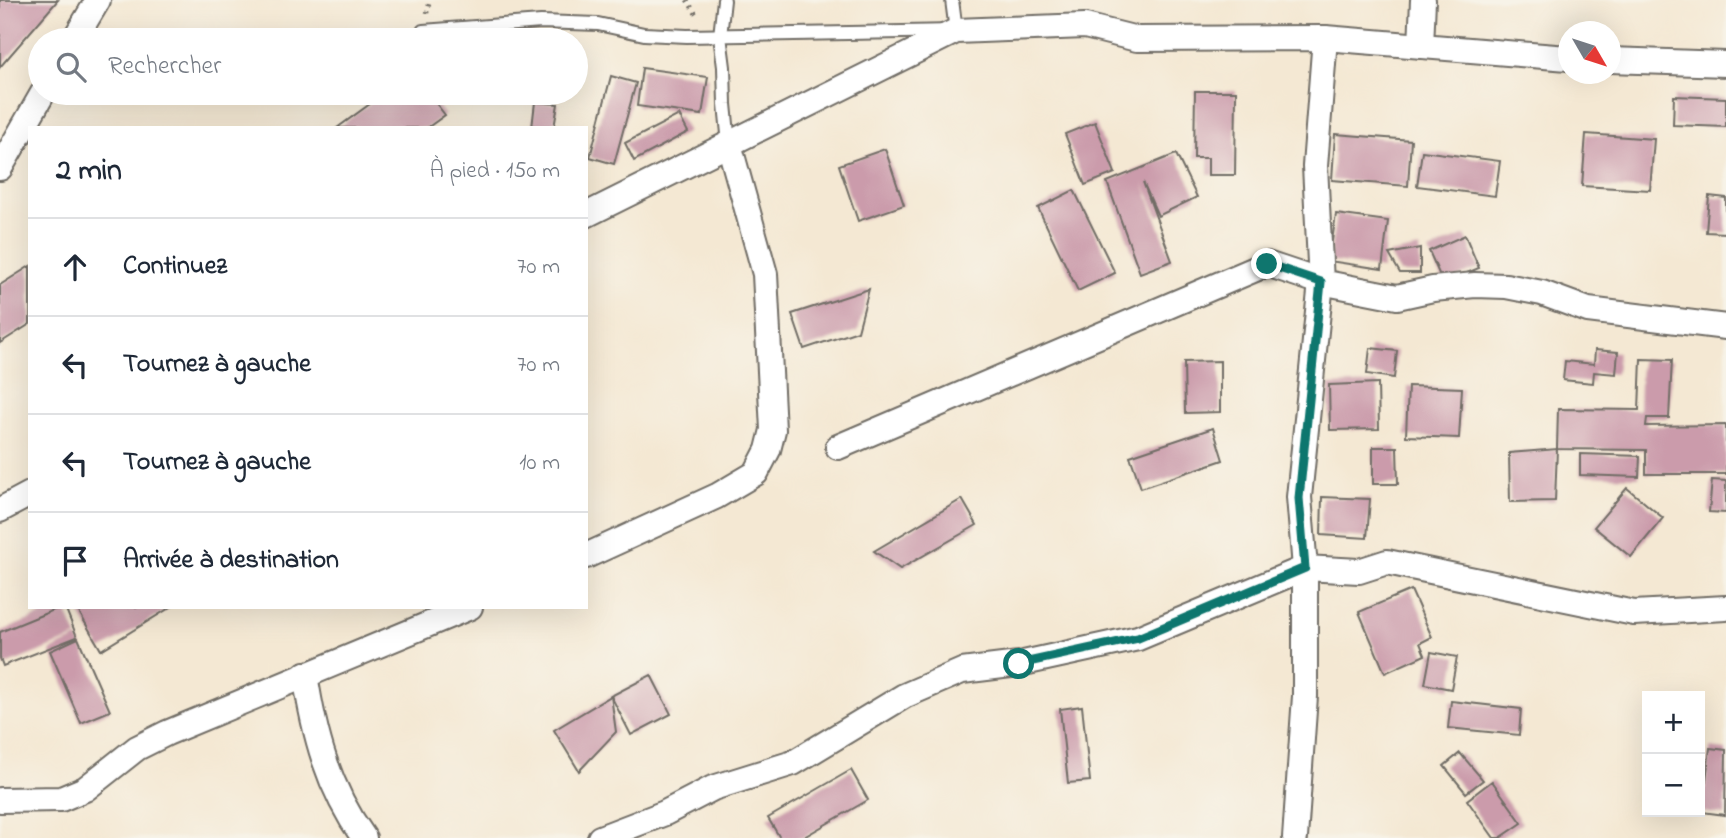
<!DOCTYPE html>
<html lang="fr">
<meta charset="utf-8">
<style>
:root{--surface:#fff;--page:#f6f6f7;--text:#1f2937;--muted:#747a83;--line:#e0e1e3}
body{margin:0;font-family:"Indie Flower",sans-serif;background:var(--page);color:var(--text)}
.controls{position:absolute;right:21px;bottom:21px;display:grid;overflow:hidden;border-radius:0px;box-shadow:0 7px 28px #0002}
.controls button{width:63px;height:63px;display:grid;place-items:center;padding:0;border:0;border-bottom:2px solid var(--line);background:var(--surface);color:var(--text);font:35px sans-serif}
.compass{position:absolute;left:1558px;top:21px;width:63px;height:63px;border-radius:50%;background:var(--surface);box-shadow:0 7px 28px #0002;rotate:129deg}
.stop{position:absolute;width:21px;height:21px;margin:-16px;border:5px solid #0f766e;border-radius:50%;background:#fff}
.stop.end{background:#0f766e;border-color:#fff;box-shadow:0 2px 7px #0008}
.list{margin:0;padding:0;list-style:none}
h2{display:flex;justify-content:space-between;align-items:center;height:91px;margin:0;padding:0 28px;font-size:30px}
h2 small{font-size:23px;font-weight:400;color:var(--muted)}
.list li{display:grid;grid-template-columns:46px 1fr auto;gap:21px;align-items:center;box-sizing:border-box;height:98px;padding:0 28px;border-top:2px solid var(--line)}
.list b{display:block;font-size:26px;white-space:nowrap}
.list em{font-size:23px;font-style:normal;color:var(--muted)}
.icon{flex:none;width:38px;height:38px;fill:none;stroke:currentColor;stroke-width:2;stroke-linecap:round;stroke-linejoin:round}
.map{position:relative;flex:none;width:1726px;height:838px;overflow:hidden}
.search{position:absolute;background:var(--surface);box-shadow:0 7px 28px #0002;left:28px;top:28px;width:560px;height:77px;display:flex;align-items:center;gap:18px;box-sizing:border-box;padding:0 24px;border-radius:38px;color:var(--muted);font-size:26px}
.panel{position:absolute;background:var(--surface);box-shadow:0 7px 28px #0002;left:28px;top:126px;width:560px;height:483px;border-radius:0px}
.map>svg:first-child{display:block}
.building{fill:#cb9bab}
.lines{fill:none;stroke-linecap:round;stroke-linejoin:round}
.service-casing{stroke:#716d66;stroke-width:16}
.minor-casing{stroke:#716d66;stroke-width:28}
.path{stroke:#716d66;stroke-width:4.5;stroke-dasharray:2 5;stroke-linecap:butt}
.service{stroke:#fff;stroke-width:12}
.minor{stroke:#fff;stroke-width:24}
.route{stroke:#0f766e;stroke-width:9}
</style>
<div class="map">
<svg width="1726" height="838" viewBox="0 0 1726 838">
<rect width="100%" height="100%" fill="#f7f3e8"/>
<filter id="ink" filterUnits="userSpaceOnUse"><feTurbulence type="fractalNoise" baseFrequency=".0143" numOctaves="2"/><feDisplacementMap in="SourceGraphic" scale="14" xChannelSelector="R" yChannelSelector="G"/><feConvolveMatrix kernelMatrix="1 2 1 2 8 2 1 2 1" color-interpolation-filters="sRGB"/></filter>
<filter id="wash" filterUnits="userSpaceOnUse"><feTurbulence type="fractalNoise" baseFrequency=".00686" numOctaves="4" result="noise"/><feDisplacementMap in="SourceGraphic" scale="28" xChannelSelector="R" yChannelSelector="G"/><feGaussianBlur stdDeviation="1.57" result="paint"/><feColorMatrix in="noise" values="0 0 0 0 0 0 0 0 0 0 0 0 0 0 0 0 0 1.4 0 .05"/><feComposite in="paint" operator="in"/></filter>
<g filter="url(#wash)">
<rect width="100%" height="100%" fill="#f4e8d3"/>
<g id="blocks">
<g class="building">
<polygon points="0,0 58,0 0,67"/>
<polygon points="642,68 708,77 702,115 637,106"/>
<polygon points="611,76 636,83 614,164 590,157"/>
<polygon points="1195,91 1236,91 1235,175 1208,175 1208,158 1194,158"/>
<polygon points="385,93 428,93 445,115 427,128 337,128"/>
<polygon points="1674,96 1726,98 1726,127 1673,125"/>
<polygon points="535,102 558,104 554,128 532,128"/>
<polygon points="679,115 688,132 634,161 625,143"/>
<polygon points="1095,122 1115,173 1085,185 1065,134"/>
<polygon points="1335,134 1411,140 1408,186 1332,180"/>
<polygon points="1586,134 1654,139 1650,190 1582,186"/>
<polygon points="885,149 904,205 858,221 839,165"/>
<polygon points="1422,151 1500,161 1495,196 1417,186"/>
<polygon points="1176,154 1197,197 1158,216 1143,182 1172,261 1140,273 1107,182"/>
<polygon points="1074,190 1115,273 1078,291 1038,208"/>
<polygon points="1709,196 1726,198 1726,233 1706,232"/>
<polygon points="1336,214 1388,221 1382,269 1329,261"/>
<polygon points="1465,235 1479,268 1443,283 1429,251"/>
<polygon points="1420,248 1420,273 1400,273 1389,254"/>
<polygon points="30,266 30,324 0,343 0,285"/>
<polygon points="869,289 858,331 804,349 792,314"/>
<polygon points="1370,348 1397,351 1394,378 1367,374"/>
<polygon points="1595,350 1618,352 1616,374 1594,372 1593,383 1563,380 1565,361 1594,364"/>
<polygon points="1641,359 1672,360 1669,418 1647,418 1646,426 1726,425 1726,474 1646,474 1646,450 1557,449 1558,409 1639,410"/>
<polygon points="1220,361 1220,412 1185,413 1184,362"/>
<polygon points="1378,383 1379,429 1330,430 1329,385"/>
<polygon points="1408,386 1462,388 1459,438 1406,436"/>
<polygon points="1213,428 1223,460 1141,488 1130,456"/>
<polygon points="1373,447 1397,447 1398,484 1373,484"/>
<polygon points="1557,449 1555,501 1510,502 1509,453"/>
<polygon points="1580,454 1640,456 1639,477 1580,475"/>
<polygon points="1712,480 1726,481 1726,513 1709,512"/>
<polygon points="1627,488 1663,518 1631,557 1594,527"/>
<polygon points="1322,497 1370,499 1367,538 1321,535"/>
<polygon points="962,499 977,525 900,569 874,551"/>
<polygon points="1411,590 1432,637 1420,643 1425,655 1385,673 1359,612"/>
<polygon points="61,607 65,607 77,637 3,666 0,658 0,632"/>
<polygon points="76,607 171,607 101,650"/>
<polygon points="78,638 110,711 81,723 50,651"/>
<polygon points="1431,652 1457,657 1451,689 1425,684"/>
<polygon points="651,675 671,714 631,735 611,696"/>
<polygon points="611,696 616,732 579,771 554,730"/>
<polygon points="1451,701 1521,709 1519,735 1448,728"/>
<polygon points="1082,706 1090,781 1068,783 1060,709"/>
<polygon points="1710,748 1726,750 1725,815 1702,812"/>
<polygon points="1460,753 1483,780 1466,793 1444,766"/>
<polygon points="851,770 868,800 802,838 780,838 768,818"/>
<polygon points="1492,781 1522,823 1500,838 1494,838 1467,800"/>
</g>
</g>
</g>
<g filter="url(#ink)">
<use href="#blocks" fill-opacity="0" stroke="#716d66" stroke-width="2"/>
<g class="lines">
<defs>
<g id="service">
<polyline points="724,0 720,36 724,67 725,104 729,144"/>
<polyline points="423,31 541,22 598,24 644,34 687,36 956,31 952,0"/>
</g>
<g id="minor">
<polyline points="1325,38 1315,166 1321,282 1397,297 1433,289 1475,285 1506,286 1542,293 1588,310 1726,327"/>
<polyline points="74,40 98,0"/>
<polyline points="1421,46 1423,0"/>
<polyline points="1610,60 1726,64"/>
<polyline points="0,168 43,93"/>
<polyline points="586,215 956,31 1085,26 1137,39 1325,38 1568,58"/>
<polyline points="838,447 1267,264 1321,282 1299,497 1305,568 1305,696 1295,838"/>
<polyline points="0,510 30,494"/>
<polyline points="586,556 717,496 756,473 768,450 773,430 765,274 729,144"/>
<path d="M 305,674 C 314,734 328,788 364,838"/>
<polyline points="0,800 61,799 85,789 137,748 167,733 470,607"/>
<polyline points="600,838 665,813 713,788 793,763 904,696 962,671 1019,664 1138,638 1305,568 1359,571 1387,562 1634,613 1726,608"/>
</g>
</defs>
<use href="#service" class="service-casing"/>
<use href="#minor" class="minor-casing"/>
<g class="path">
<polyline points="687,0 696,14"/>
<polyline points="427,13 430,0"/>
</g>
<use href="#service" class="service"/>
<use href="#minor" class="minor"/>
</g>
</g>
<g class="lines" filter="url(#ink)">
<polyline class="route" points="1019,664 1138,638 1305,568 1299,498 1321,282 1267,264"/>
</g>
</svg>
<div class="controls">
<button>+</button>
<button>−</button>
</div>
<svg class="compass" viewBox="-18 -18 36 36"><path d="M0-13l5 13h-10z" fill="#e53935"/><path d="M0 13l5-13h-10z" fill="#747a83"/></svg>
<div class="stop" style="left:1019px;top:664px"></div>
<div class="stop end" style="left:1267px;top:264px"></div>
<div class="search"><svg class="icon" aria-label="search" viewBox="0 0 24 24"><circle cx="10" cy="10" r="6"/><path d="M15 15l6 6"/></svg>Rechercher</div>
<section class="panel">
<h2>2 min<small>À pied · 150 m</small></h2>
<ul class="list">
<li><svg class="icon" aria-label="ahead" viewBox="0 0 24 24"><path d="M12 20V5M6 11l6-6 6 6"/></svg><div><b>Continuez</b></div><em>70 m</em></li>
<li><svg class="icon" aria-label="left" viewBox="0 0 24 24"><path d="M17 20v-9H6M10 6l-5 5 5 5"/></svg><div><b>Tournez à gauche</b></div><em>70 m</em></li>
<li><svg class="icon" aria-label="left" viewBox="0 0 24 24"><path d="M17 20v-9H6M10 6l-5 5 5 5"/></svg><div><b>Tournez à gauche</b></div><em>10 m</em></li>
<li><svg class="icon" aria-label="arrive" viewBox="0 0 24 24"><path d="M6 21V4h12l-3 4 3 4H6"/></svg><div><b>Arrivée à destination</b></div></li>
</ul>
</section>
</div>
